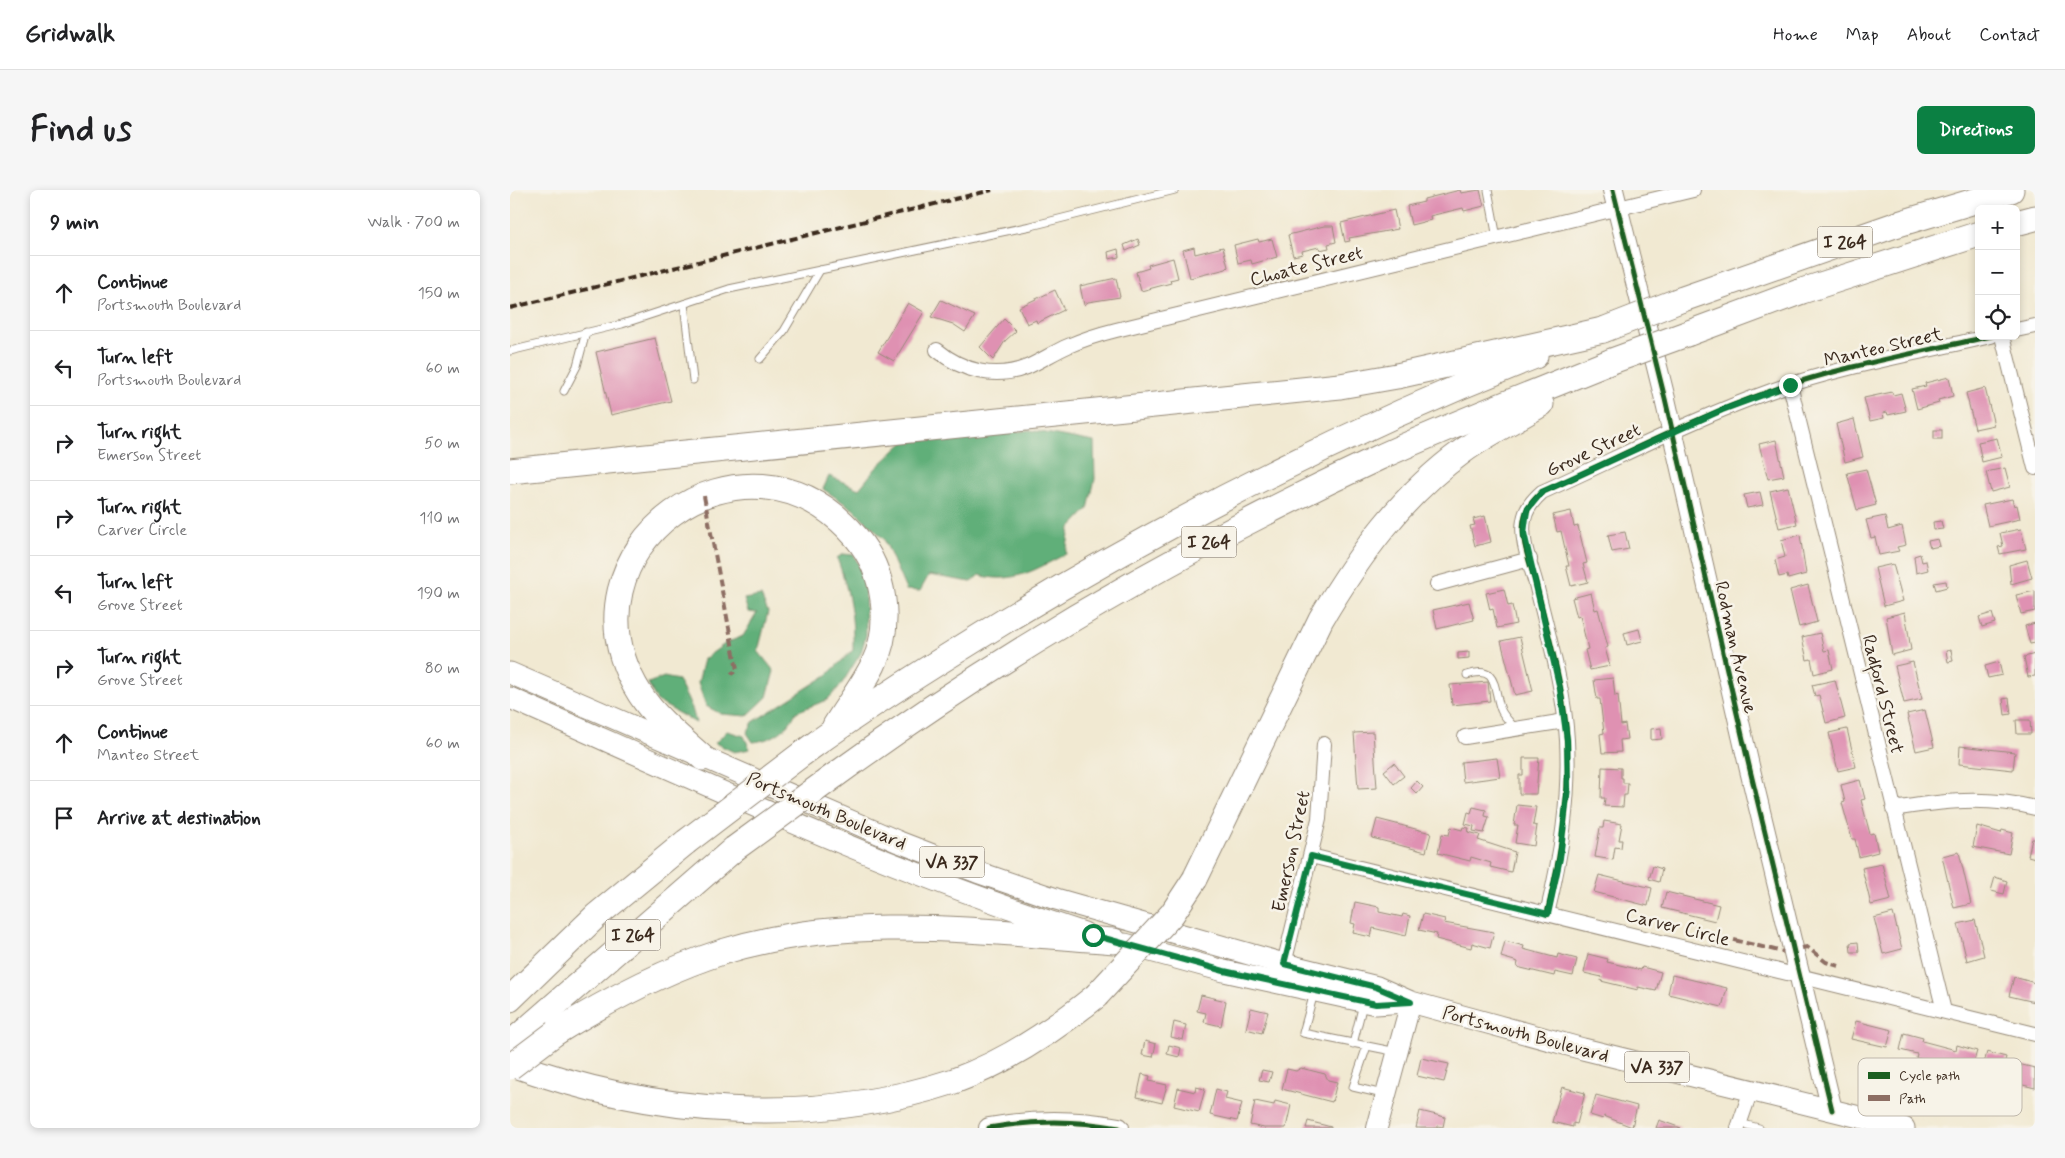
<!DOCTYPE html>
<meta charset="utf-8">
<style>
:root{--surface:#fff;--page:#f6f6f6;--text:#202124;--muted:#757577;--line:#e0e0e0;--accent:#0b8043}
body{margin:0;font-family:Mynerve,sans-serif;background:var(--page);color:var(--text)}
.controls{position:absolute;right:15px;top:15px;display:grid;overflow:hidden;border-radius:8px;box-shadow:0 2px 8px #0003}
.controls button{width:45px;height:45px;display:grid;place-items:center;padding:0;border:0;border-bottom:1px solid var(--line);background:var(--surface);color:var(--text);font:25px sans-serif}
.stop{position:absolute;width:15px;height:15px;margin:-11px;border:4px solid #0b8043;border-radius:50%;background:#fff}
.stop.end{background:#0b8043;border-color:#fff;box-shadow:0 1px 5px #0008}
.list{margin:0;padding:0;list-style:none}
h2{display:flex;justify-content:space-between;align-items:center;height:65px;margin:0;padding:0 20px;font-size:21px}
h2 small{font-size:16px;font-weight:400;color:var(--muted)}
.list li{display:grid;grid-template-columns:32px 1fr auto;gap:15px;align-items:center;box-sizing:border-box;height:75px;padding:0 20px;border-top:1px solid var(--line)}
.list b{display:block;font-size:19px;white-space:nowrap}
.list p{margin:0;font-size:16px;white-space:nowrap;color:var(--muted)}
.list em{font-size:16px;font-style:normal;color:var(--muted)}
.icon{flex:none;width:28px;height:28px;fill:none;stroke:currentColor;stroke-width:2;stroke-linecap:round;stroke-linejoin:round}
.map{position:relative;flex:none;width:1525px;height:938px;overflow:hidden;border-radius:8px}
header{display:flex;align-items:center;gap:30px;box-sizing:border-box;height:70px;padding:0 25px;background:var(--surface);border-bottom:1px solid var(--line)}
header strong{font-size:24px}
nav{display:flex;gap:28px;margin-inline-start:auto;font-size:18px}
.intro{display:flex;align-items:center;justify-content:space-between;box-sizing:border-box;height:120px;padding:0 30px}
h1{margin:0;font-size:35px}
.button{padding:12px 22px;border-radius:8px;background:var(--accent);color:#fff;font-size:18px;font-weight:700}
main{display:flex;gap:30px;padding:0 30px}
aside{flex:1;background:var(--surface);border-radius:8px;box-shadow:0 2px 8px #0003}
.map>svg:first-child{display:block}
.forest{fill:#61af79;stroke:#4e6c4c}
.building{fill:#df91b2}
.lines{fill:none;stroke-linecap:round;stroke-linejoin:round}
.lane-casing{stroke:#968a78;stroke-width:9}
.street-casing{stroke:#968a78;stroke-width:16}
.secondary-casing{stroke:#968a78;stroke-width:22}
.primary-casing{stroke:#968a78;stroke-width:23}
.highway-casing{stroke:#968a78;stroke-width:27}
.lane{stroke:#fff;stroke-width:7}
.street{stroke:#fff;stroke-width:14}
.secondary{stroke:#fff;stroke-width:20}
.primary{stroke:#fff;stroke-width:21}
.highway{stroke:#fff;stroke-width:25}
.rail{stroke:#3b2a1e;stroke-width:4;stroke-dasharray:8 4;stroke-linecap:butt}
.highway-bridge-casing{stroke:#968a78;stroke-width:27;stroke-linecap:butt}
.highway-bridge{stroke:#fff;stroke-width:25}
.quiet{stroke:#8d6e63;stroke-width:4;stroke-dasharray:8 4;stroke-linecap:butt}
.cycleway-casing{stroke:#f7f3e8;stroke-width:8}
.cycleway{stroke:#1b5e20;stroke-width:5}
.route{stroke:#0b8043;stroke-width:6}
.labels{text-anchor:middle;stroke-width:5;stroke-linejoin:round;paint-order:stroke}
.shield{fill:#f7f3e8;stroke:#73665b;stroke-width:1}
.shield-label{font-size:18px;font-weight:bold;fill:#3b2a1e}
.street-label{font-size:19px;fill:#3b2a1e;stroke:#f7f3e8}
.key{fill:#f7f3e8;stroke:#bfb7ab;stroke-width:1}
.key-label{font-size:14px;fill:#3b2a1e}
</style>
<header>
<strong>Gridwalk</strong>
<nav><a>Home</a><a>Map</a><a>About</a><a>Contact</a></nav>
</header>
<div class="intro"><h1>Find us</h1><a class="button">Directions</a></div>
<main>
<aside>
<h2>9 min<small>Walk · 700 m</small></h2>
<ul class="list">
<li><svg class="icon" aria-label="ahead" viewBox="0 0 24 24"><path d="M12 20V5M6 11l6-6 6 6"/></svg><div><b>Continue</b><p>Portsmouth Boulevard</p></div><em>150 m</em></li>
<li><svg class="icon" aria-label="left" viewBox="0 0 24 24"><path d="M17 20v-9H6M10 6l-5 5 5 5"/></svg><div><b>Turn left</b><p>Portsmouth Boulevard</p></div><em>60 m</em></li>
<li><svg class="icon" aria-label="right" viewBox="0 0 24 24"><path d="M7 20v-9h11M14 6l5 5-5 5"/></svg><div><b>Turn right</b><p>Emerson Street</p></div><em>50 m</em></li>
<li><svg class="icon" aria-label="right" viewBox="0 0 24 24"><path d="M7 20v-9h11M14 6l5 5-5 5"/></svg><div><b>Turn right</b><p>Carver Circle</p></div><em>110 m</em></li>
<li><svg class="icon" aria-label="left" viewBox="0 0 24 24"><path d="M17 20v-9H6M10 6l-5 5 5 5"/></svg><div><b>Turn left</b><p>Grove Street</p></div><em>190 m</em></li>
<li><svg class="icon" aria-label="right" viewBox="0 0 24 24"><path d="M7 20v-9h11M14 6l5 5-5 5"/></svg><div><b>Turn right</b><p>Grove Street</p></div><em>80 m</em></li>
<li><svg class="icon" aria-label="ahead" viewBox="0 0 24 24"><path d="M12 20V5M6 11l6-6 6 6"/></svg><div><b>Continue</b><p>Manteo Street</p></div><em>60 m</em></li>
<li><svg class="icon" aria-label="arrive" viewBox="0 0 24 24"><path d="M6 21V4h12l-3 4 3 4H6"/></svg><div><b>Arrive at destination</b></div></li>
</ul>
</aside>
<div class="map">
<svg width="1525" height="938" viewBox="0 0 1525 938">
<rect width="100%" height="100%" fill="#f7f3e8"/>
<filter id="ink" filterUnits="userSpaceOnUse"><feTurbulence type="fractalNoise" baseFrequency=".02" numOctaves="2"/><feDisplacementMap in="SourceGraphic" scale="10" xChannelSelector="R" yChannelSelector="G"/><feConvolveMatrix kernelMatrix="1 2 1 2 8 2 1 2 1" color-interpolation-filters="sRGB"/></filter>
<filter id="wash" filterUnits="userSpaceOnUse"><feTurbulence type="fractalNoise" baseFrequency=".0096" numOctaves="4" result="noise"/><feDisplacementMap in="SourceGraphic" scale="20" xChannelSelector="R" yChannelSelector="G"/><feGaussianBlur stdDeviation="1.12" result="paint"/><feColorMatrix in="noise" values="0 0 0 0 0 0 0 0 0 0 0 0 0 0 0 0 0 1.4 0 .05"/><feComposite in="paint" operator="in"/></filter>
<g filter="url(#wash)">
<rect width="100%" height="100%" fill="#f1e9d2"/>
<g class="forest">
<path d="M 520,240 L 584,252 L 585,289 L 578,319 L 560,338 L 556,364 C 526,379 503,395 469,385 L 461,392 L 419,385 L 410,401 L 396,400 L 374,349 L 343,319 L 313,299 L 319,286 L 349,299 L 366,278 L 395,251 L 468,247 Z"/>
<path d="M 333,364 L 344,365 L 355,389 L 356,445 L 351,463 L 331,495 L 317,510 L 286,522 C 278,540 263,550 243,552 L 237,543 L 243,532 L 317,485 L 343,460 C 344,425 339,401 327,368 Z"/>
<polygon points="251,406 258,422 248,461 264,481 257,507 237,526 211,524 196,516 188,493 194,469 216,453 233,446 247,423 238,422 234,409"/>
<polygon points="154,487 168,490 182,518 186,533 147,511 138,493"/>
<polygon points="217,541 234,546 240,559 224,562 205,553"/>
</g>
<g id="blocks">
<g class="building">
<polygon points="950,0 951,3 970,0 974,16 954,21 953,18 920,26 921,30 901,35 897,16 914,12 914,9"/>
<polygon points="884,20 888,39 839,48 840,51 835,52 831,33"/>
<polygon points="814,36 823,36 826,52 818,54 819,58 810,60 809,57 792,61 793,64 783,66 778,45"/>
<polygon points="628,49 630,55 616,61 614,55"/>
<polygon points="748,49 749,52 762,49 767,67 742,74 741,70 728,73 724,55"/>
<polygon points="684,57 685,64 713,57 718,77 716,79 680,88 673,60"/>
<polygon points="608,59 609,67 599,69 598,62"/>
<polygon points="663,68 668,88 660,90 661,93 631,101 626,82 639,78 638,75"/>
<polygon points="606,88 610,107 578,112 574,115 570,96"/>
<polygon points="545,100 554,120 527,133 526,130 517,134 509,117"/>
<polygon points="431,110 465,126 455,142 443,134 421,127"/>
<polygon points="398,113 414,122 384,171 368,162"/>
<polygon points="494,129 506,141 495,151 483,170 470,157"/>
<polygon points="145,148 161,211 101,225 86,162"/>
<polygon points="1439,187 1443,206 1428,210 1429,213 1407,219 1402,199 1416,196 1415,193"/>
<polygon points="1475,198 1484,235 1465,239 1456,203"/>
<polygon points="1382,202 1383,205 1391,203 1396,221 1378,225 1377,222 1373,223 1374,228 1360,231 1354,208"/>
<polygon points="1344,229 1353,267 1335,272 1326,234"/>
<rect x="1424" y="240" width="8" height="9"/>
<polygon points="1487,248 1492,267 1472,272 1468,252"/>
<polygon points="1266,250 1274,286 1258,289 1249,254"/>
<polygon points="1495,278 1500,297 1481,302 1476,282"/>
<polygon points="1356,279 1366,315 1347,320 1337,283"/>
<polygon points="1278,297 1287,334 1269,338 1260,301"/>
<polygon points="1250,302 1253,315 1237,318 1234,305"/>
<polygon points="1502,309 1504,316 1507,315 1510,329 1478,336 1473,315"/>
<polygon points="1061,321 1064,337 1068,336 1077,373 1073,374 1078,392 1061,396 1056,376 1059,376 1051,341 1047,342 1043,325"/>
<polygon points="975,326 981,352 965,356 960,336 965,335 963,329"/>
<polygon points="1375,326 1378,340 1392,336 1396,355 1387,357 1389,361 1369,365 1365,347 1361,348 1356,330"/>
<polygon points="1431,331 1433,339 1424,340 1423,332"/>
<polygon points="1511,339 1516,359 1490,364 1488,357 1493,356 1490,343"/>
<polygon points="1115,342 1119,359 1102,362 1098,345"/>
<polygon points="1290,345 1296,384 1278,389 1277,385 1269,387 1265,370 1275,367 1271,350"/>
<polygon points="1428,349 1430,356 1420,358 1418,351"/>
<polygon points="1410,364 1412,372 1416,371 1418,380 1406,383 1404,366"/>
<polygon points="1517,370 1522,388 1501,394 1499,375"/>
<polygon points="1383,374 1393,411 1374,416 1365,378"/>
<polygon points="1436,391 1437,397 1426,400 1424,393"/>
<polygon points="1298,395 1307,432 1289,437 1280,400"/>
<polygon points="994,399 998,416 1002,415 1006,434 987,438 983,419 980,420 976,403"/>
<polygon points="1525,401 1525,421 1511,424 1506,405"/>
<polygon points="1081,403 1085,420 1088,419 1098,457 1095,458 1100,476 1080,480 1075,460 1078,459 1070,426 1067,427 1062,408"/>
<polygon points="959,412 964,430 927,439 923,420"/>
<polygon points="1395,422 1401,460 1382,465 1376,427"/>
<polygon points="1482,423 1485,433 1472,437 1469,427"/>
<polygon points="1525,433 1525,453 1520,454 1515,436"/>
<polygon points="1129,439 1132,451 1117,455 1114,443"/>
<polygon points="1310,443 1314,461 1319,460 1323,479 1304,484 1301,469 1297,470 1292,447"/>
<polygon points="1010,447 1023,501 1005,505 991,451"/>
<polygon points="1441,460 1443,471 1438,472 1436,461"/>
<polygon points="959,462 959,468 948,469 948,463"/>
<polygon points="1525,464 1525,486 1518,487 1514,467"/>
<polygon points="1403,472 1412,509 1394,513 1385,476"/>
<polygon points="1489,472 1492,485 1478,488 1475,476"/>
<polygon points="1103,488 1105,506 1108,505 1111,535 1115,534 1117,549 1110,550 1111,562 1092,563 1090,544 1094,543 1090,509 1087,509 1084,490"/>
<polygon points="1325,490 1335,528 1316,533 1309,505 1305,506 1302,495"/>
<polygon points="978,492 980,511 942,515 940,495"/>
<polygon points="1499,508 1501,524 1495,525 1493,509"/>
<polygon points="1415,520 1424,557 1406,561 1397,524"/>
<polygon points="1506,530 1520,530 1521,544 1507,544"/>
<polygon points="1151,538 1152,549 1141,550 1141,539"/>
<polygon points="1337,539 1346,577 1328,581 1319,543"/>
<polygon points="863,542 867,598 848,599 844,543"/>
<polygon points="1450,556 1505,562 1503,580 1449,574"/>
<polygon points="987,568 990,587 953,592 951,572"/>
<polygon points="1013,568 1029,568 1026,604 1009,604 1009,585 1013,585"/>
<polygon points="884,573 894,586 884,594 874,581"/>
<polygon points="1092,577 1111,578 1111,588 1113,588 1113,593 1118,593 1117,605 1114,605 1113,617 1094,616 1095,608 1091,608"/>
<polygon points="1350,590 1355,609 1351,610 1360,644 1364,643 1368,662 1349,667 1345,649 1342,649 1332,613 1335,612 1331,595"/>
<polygon points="907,591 913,597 907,604 901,598"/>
<polygon points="1007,615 1026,617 1023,635 1027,636 1024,656 1005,653 1008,635 1004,635"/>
<polygon points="963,617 976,620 975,626 979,627 974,643 963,641 964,636 955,634 958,622 961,623"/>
<polygon points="867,629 921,643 916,662 862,648"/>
<polygon points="1094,631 1112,634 1109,650 1112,650 1111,658 1105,657 1103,670 1085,667 1090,638 1093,638"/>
<polygon points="1467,636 1491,643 1492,640 1503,643 1499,664 1463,657"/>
<polygon points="941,637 952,640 953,637 959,638 958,642 970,645 968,650 1005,662 1001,682 980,677 981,673 961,667 960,671 928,663 932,644 939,645"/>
<polygon points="1522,649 1525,649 1525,668 1518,666"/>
<polygon points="1449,662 1461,714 1444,718 1432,666"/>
<polygon points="1372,674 1381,710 1361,715 1352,678"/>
<polygon points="1143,676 1152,679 1149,692 1139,689"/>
<polygon points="1089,685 1142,698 1138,716 1084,702"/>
<polygon points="1485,687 1497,691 1494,704 1481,701"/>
<polygon points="1156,702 1209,715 1205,731 1152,718"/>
<polygon points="845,712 869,717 869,722 892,727 893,724 900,726 896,746 863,738 861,747 843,743 845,734 841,733"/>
<polygon points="1383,723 1392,759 1373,764 1364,728"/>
<polygon points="913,724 935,729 934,733 984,742 980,758 962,753 961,758 926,749 927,744 909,740"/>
<polygon points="1465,730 1474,766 1457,771 1448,734"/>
<polygon points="995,751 1014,756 1013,759 1047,768 1048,764 1067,769 1063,786 1045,782 1044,786 1007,777 1008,772 991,767"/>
<polygon points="1348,752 1349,762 1341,762 1340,753"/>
<polygon points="1078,764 1098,769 1097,772 1131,780 1132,777 1151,782 1146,801 1128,797 1128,800 1091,791 1092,787 1074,783"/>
<polygon points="1162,785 1217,798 1212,817 1158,804"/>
<polygon points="1504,787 1525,793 1525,812 1499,806"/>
<polygon points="691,805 716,811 711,836 694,832 696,823 687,821"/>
<polygon points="741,818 758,822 752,843 736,839"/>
<polygon points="1346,831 1382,840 1377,857 1341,849"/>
<polygon points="664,832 676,835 673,850 661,847"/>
<polygon points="1394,843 1413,848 1412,851 1446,860 1447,855 1467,861 1462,878 1444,874 1443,877 1406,868 1407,864 1390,860"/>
<polygon points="635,851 646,854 643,867 632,865"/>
<polygon points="659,855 671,858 669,867 657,864"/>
<polygon points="1477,862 1496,867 1495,871 1525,878 1525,898 1489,889 1490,885 1472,881"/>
<polygon points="911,868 939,874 934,892 907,886"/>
<polygon points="791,878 815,884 818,890 827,892 822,912 772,899 777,879 786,881"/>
<polygon points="752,880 762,882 759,892 749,890"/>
<polygon points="632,884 640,886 639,891 657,895 652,913 627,907"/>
<polygon points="686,897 695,899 689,922 664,916 668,898 685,902"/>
<polygon points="1052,897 1075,903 1067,934 1063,933 1063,937 1042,932"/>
<polygon points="706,899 717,902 715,909 732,913 727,931 700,925"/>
<polygon points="1086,905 1127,916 1122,937 1094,926 1093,929 1080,925"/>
<polygon points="745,911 764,915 765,911 781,915 776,938 754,938 740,935"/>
<polygon points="910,921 935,927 933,937 927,936 927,938 906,938"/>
<polygon points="1149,930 1171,938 1146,938"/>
<polygon points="798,931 821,937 821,938 796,938"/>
</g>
</g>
</g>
<g filter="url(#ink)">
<use href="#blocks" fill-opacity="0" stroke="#968a78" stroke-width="1"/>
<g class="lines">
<defs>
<g id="lane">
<polyline points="978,0 987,48"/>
<polyline points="174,114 183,190"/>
<polyline points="0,161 112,134 219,99 521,36 665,0"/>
<polyline points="250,169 274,141 310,80"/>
<polyline points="54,201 67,176 76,142"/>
<path d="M 957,485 C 989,474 983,500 991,520 C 994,527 1001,533 1006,539"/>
<polyline points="804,803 793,843 887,862"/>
<polyline points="843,854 853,814"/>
<polyline points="857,856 843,897 873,904"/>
<polyline points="1229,933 1249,938"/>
</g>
<g id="street">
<polyline points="1506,140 1525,136"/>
<polyline points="1492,146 1525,278"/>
<path d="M 427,160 C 452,181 485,190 517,177 C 531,171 544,162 558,156 C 574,149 590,144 606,140 L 1183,0"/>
<polyline points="1280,195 1434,821"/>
<polyline points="927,394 1020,369"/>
<polyline points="955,547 1055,531"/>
<path d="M 1383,619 C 1432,611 1476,606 1525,618"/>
<polyline points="801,666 1525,844"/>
<path d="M 1037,724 C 1051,666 1060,610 1057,550 C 1054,497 1038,445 1026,394 C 1021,375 1010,350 1014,330 C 1016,318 1023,310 1032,302 C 1108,268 1182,229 1261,201 C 1332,176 1407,163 1481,146"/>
<polyline points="774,774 809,629 814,554"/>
<polyline points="1228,938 1241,900"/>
</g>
<g id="secondary">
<polyline points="1103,0 1155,209 1240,580 1322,920"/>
<path d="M 479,938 C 522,930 566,930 609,938"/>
<polyline points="867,938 901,812"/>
</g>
<g id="primary">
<polyline points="0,483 389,652 467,682 546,709 774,774 867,797 901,812 1073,859 1394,938"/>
<path d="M 0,508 C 189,591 377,680 574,743"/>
<polyline points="615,754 714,781 866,814 895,812"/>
</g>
<g id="highway">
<polyline points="1506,33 1525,28"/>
<polyline points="1170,110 1385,35 1501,0"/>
<polyline points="1179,143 1292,101 1469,44"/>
<polyline points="0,281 830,196 887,186 1093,140"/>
<path d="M 293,563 C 357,516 425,474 493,432 C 663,329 840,239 1025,166"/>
<path d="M 193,568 C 171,548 146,529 130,504 C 40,361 235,217 346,347 C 375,381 383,435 363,475 C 352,497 337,516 325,536"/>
<path d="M 324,586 C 494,462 677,357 868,268 C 944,233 1024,203 1102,171"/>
<path d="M 685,689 L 811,429 C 849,365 892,305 953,261 C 978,243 1005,230 1031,214"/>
<polyline points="0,809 86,726 176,652"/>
<path d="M 45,843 C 98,810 153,781 212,762 C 340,722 474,742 604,751"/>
<polyline points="0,854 224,659"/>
<path d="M 0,873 C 141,925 300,938 444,891 C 496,872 544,840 586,806"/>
</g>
</defs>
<use href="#lane" class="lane-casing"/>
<use href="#street" class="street-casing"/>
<use href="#secondary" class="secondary-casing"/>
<use href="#primary" class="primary-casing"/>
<use href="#highway" class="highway-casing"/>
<use href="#lane" class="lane"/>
<use href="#street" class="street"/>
<use href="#secondary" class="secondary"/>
<use href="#primary" class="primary"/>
<use href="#highway" class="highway"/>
<polyline class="rail" points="0,118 482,0"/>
<defs>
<g id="highway-bridge">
<polyline points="1093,140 1170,110"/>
<polyline points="1102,171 1179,143"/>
<polyline points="176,652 293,563"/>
<polyline points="224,659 324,586"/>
<polyline points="586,806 662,724 685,689"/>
<polyline points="0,877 45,843"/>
</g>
</defs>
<use href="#highway-bridge" class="highway-bridge-casing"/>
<use href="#highway-bridge" class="highway-bridge"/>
<g class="quiet">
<polyline points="194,306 227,480 221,484"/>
<polyline points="1224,750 1273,762"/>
<polyline points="1292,758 1297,757 1316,772 1329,776"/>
</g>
<defs>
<g id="cycleway">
<polyline points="1103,0 1155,209 1240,580 1322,920"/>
<path d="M 1037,724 C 1051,666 1060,610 1057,550 C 1054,497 1038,445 1026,394 C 1021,375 1010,350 1014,330 C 1016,318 1023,310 1032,302 C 1108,268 1182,229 1261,201 C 1332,176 1407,163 1481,146"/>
<path d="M 479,938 C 522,930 566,930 609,938"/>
</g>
</defs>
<use href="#cycleway" class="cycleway-casing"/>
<use href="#cycleway" class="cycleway"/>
</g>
</g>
<g class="lines" filter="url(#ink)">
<polyline class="route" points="583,745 714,781 769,793 866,814 901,812 866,797 774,774 801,666 1038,724 1050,668 1058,597 1057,550 1050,499 1014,343 1017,320 1032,302 1212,220 1280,195"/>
</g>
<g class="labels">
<g class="shield">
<rect x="1307.5" y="36.5" width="55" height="31" rx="4"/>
<rect x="671.5" y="336.5" width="55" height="31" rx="4"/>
<rect x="409.5" y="656.5" width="65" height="31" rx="4"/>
<rect x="95.5" y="729.5" width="55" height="31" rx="4"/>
<rect x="1114.5" y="861.5" width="65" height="31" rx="4"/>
</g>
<g class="shield-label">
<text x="1335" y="58">I 264</text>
<text x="699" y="358">I 264</text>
<text x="442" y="678">VA 337</text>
<text x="123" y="751">I 264</text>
<text x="1147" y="883">VA 337</text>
</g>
<g class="street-label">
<text transform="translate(796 75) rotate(-14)" y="7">Choate Street</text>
<text transform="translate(1373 156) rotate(-13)" y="7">Manteo Street</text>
<text transform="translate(1083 259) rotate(-25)" y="7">Grove Street</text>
<text transform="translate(1227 457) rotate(77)" y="7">Rodman Avenue</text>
<text transform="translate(1374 504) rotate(76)" y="7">Radford Street</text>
<text transform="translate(317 620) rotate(23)" y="7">Portsmouth Boulevard</text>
<text transform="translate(780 661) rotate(-78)" y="7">Emerson Street</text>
<text transform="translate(1168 736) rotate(14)" y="7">Carver Circle</text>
<text transform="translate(1016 843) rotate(15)" y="7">Portsmouth Boulevard</text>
</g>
</g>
<rect x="1348" y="868" width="164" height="58" rx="8" class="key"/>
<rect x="1358" y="882" width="22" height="7" fill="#1b5e20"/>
<rect x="1358" y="905" width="22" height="6" fill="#8d6e63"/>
<g class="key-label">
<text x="1389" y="890">Cycle path</text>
<text x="1389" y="913">Path</text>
</g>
</svg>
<div class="controls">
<button>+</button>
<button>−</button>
<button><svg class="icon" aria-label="locate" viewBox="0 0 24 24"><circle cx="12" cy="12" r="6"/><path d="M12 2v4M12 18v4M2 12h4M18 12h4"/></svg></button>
</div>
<div class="stop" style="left:583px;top:745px"></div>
<div class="stop end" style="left:1280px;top:195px"></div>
</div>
</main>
